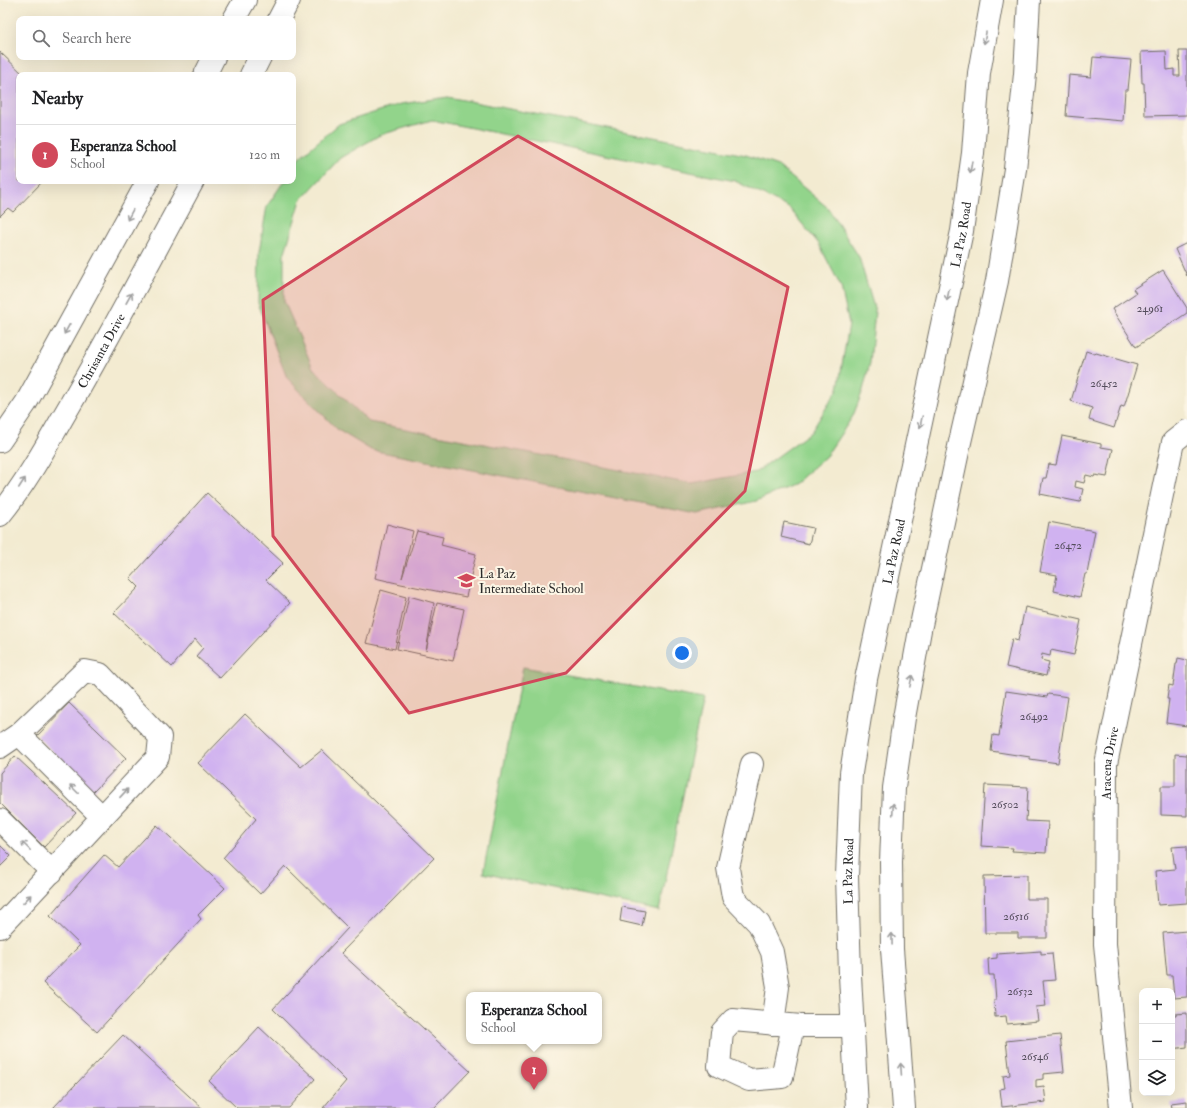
<!DOCTYPE html>
<meta charset="utf-8">
<style>
:root{--surface:#fff;--page:#f2f2f2;--text:#202124;--muted:#757577;--line:#e0e0e0;--accent:#d1495b}
body{margin:0;font-family:"IM FELL Double Pica",serif;background:var(--page);color:var(--text)}
.controls{position:absolute;right:12px;bottom:12px;display:grid;overflow:hidden;border-radius:8px;box-shadow:0 4px 16px #0002}
.controls button{width:36px;height:36px;display:grid;place-items:center;padding:0;border:0;border-bottom:1px solid var(--line);background:var(--surface);color:var(--text);font:20px sans-serif}
.you{position:absolute;left:682px;top:653px;width:14px;height:14px;margin:-10px;border:3px solid #fff;border-radius:50%;background:#1a73e8;box-shadow:0 0 0 6px #1a73e833}
.badge{display:grid;place-items:center;width:26px;height:26px;border-radius:50%;background:var(--accent);color:#fff;font-size:13px;font-weight:700}
.pin{position:absolute;translate:-50% -33px;filter:drop-shadow(0 1px 2px #0008)}
.pin::after{content:'';position:absolute;top:21px;width:14px;height:12px;background:inherit;clip-path:polygon(0 0,100% 0,50% 100%)}
.popup{position:absolute;left:466px;top:992px;width:136px;height:52px;box-sizing:border-box;display:grid;place-content:center;border-radius:8px;background:var(--surface);filter:drop-shadow(0 1px 3px #0005);font-size:13px;white-space:nowrap;color:var(--muted)}
.popup b{font-size:15px;color:var(--text)}
.popup::after{content:'';position:absolute;left:50%;top:100%;margin-left:-8px;border:8px solid transparent;border-top-color:var(--surface)}
.list{margin:0;padding:0;list-style:none}
h2{display:flex;justify-content:space-between;align-items:center;height:52px;margin:0;padding:0 16px;font-size:17px}
h2 small{font-size:13px;font-weight:400;color:var(--muted)}
.list li{display:grid;grid-template-columns:26px 1fr auto;gap:12px;align-items:center;box-sizing:border-box;height:60px;padding:0 16px;border-top:1px solid var(--line)}
.list b{display:block;font-size:15px;white-space:nowrap}
.list p{margin:0;font-size:13px;white-space:nowrap;color:var(--muted)}
.list em{font-size:13px;font-style:normal;color:var(--muted)}
.icon{flex:none;width:22px;height:22px;fill:none;stroke:currentColor;stroke-width:2;stroke-linecap:round;stroke-linejoin:round}
.map{position:relative;flex:none;width:1187px;height:1108px;overflow:hidden}
.search{position:absolute;background:var(--surface);box-shadow:0 4px 16px #0002;left:16px;top:16px;width:280px;height:44px;display:flex;align-items:center;gap:10px;box-sizing:border-box;padding:0 14px;border-radius:8px;color:var(--muted);font-size:15px}
.panel{position:absolute;background:var(--surface);box-shadow:0 4px 16px #0002;left:16px;top:72px;width:280px;height:112px;border-radius:8px}
.map>svg:first-child{display:block}
.green{fill:#92d48b;stroke:#5e805b;fill-rule:evenodd}
.building{fill:#d0b2f0}
.lines{fill:none;stroke-linecap:round;stroke-linejoin:round}
.minor-casing{stroke:#716e65;stroke-width:24}
.major-casing{stroke:#716e65;stroke-width:24}
.minor{stroke:#fff;stroke-width:22}
.major{stroke:#fff;stroke-width:22}
.oneway{stroke:#a0a0a0}
.marked{fill:#d1495b;fill-opacity:0.2;stroke:#d1495b;stroke-width:3;stroke-linejoin:round}
.labels{text-anchor:middle;stroke-width:4;stroke-linejoin:round;paint-order:stroke}
.number-label{font-size:11px;fill:#544d5c}
.street-label{font-size:13px;fill:#2b2b2b;stroke:#fcf5e5}
.poi-label{font-size:13px;fill:#2b2b2b;stroke:#fcf5e5;text-anchor:start}
</style>
<div class="map">
<svg width="1187" height="1108" viewBox="0 0 1187 1108">
<rect width="100%" height="100%" fill="#fcf5e5"/>
<filter id="ink" filterUnits="userSpaceOnUse"><feTurbulence type="fractalNoise" baseFrequency=".025" numOctaves="2"/><feDisplacementMap in="SourceGraphic" scale="8" xChannelSelector="R" yChannelSelector="G"/><feConvolveMatrix kernelMatrix="1 2 1 2 8 2 1 2 1" color-interpolation-filters="sRGB"/></filter>
<filter id="wash" filterUnits="userSpaceOnUse"><feTurbulence type="fractalNoise" baseFrequency=".012" numOctaves="4" result="noise"/><feDisplacementMap in="SourceGraphic" scale="16" xChannelSelector="R" yChannelSelector="G"/><feGaussianBlur stdDeviation="0.9" result="paint"/><feColorMatrix in="noise" values="0 0 0 0 0 0 0 0 0 0 0 0 0 0 0 0 0 1.4 0 .05"/><feComposite in="paint" operator="in"/></filter>
<g filter="url(#wash)">
<rect width="100%" height="100%" fill="#f3ebd1"/>
<g class="green">
<path d="M 448,97 L 746,155 L 778,166 L 828,208 L 859,257 L 875,311 L 870,363 L 863,390 L 853,416 L 826,456 L 795,484 L 756,501 L 697,514 L 371,450 L 338,430 L 287,378 L 258,303 L 259,252 L 267,206 L 284,181 L 293,181 L 293,167 L 300,157 L 339,124 L 401,104 ZM 432,120 L 735,181 L 789,208 L 819,244 L 841,287 L 849,324 L 838,389 L 811,432 L 756,472 L 692,484 L 369,422 L 313,368 L 284,301 L 284,255 L 301,200 L 340,158 L 380,135 Z"/>
<polygon points="523,667 703,699 659,911 483,873"/>
</g>
<g id="blocks">
<g class="building">
<polygon points="1166,51 1167,70 1174,69 1174,76 1180,76 1179,51 1187,51 1187,115 1145,116 1144,83 1142,83 1141,52"/>
<polygon points="0,52 24,75 19,75 19,181 43,181 13,212 8,208 0,216"/>
<polygon points="1093,57 1131,60 1128,90 1125,90 1123,121 1066,116 1069,75 1091,77"/>
<polygon points="1187,243 1187,276 1175,249"/>
<polygon points="1163,270 1187,308 1187,313 1136,347 1112,309 1136,293 1133,289"/>
<polygon points="1086,351 1095,354 1096,353 1137,365 1124,407 1121,406 1114,428 1089,420 1092,408 1071,401"/>
<polygon points="1062,436 1101,444 1101,447 1113,449 1107,477 1095,475 1094,477 1086,475 1084,483 1076,481 1075,487 1083,489 1080,502 1040,494 1043,478 1046,478 1049,464 1056,465"/>
<polygon points="207,493 283,563 266,580 290,603 220,678 196,656 203,648 195,639 172,667 114,613 139,587 130,578"/>
<polygon points="784,522 813,528 809,544 781,537"/>
<polygon points="1049,522 1095,531 1087,574 1085,574 1080,597 1054,591 1057,575 1040,572"/>
<polygon points="387,524 413,531 402,578 417,531 443,537 441,545 476,554 466,597 401,584 375,578"/>
<polygon points="381,590 406,597 395,649 366,643"/>
<polygon points="409,596 434,603 426,651 437,603 464,609 453,661 397,649"/>
<polygon points="1025,607 1081,620 1074,655 1051,650 1050,656 1042,654 1041,660 1049,662 1046,676 1006,667 1012,639 1018,641"/>
<polygon points="1178,658 1187,660 1187,726 1166,723 1169,699 1167,699 1169,685 1173,686 1176,664 1177,664"/>
<polygon points="1006,691 1047,697 1048,694 1068,697 1058,763 1030,759 1030,757 991,751 993,735 999,736"/>
<polygon points="69,703 126,758 93,792 37,736"/>
<polygon points="245,714 301,767 322,750 434,858 341,953 470,1071 434,1108 323,1108 346,1081 273,1009 348,928 285,866 260,894 223,858 256,819 198,763"/>
<polygon points="1175,754 1187,755 1187,816 1161,815 1161,786 1175,786"/>
<polygon points="15,756 76,813 44,847 0,803 0,773"/>
<polygon points="985,785 1028,787 1026,821 1048,822 1046,853 1012,851 1013,848 981,846"/>
<polygon points="157,825 225,888 198,915 201,919 97,1032 43,983 80,945 50,916 104,855 118,867"/>
<polygon points="0,845 11,856 0,867"/>
<polygon points="1187,846 1187,903 1158,905 1155,871 1175,869 1172,847"/>
<polygon points="1027,875 1027,899 1047,899 1047,938 1018,938 1018,933 985,933 984,876"/>
<polygon points="622,907 645,911 642,926 620,921"/>
<polygon points="1187,931 1187,997 1174,998 1172,975 1167,975 1163,933"/>
<polygon points="1041,951 1041,954 1052,953 1055,980 1043,981 1046,1006 1036,1007 1038,1021 1007,1024 1006,1016 995,1017 994,1000 996,1000 994,975 989,975 988,959 997,958 997,954"/>
<polygon points="1187,1013 1187,1047 1172,1049 1172,1016 1176,1016 1176,1014"/>
<polygon points="259,1027 315,1079 289,1108 237,1108 209,1081"/>
<polygon points="123,1035 202,1108 53,1108"/>
<polygon points="1060,1035 1064,1072 1043,1074 1043,1079 1036,1080 1036,1087 1044,1086 1046,1102 1002,1107 1000,1089 1005,1088 1003,1076 1010,1075 1006,1041"/>
<polygon points="1187,1101 1187,1108 1172,1108 1171,1103"/>
</g>
</g>
</g>
<g filter="url(#ink)">
<use href="#blocks" fill-opacity="0" stroke="#716e65" stroke-width="1"/>
<g class="lines">
<defs>
<g id="minor">
<polyline points="234,19 245,0"/>
<polyline points="279,19 289,0"/>
<polyline points="205,75 214,57"/>
<polyline points="251,75 260,57"/>
<polyline points="0,441 26,403 148,181"/>
<path id="s1" d="M 0,515 C 27,482 49,441 70,405 C 113,331 152,256 193,181"/>
<polyline points="19,734 102,817"/>
<polyline points="0,747 19,734 85,671 100,674 160,737 158,757 0,927"/>
<polyline points="752,764 728,868 733,897 759,924 772,952 778,987 773,1024"/>
<polyline points="0,820 52,872"/>
<polyline points="793,1026 782,1077 749,1080 719,1066 722,1032 733,1020 801,1026 853,1026"/>
<path id="s2" d="M 1121,1108 L 1105,944 L 1106,764 L 1173,442 L 1187,431"/>
</g>
<g id="major">
<path id="s3" d="M 857,1108 L 850,975 L 847,876 L 851,773 L 866,679 L 962,231 L 973,153 L 979,73 L 992,0"/>
<polyline points="904,1108 892,949 891,862 894,788 904,718 920,630 960,442 997,281 1015,169 1025,74 1029,0"/>
</g>
</defs>
<use href="#minor" class="minor-casing"/>
<use href="#major" class="major-casing"/>
<use href="#minor" class="minor"/>
<use href="#major" class="major"/>
</g>
<defs><path id="oneway-shaft" d="M-6 0H5M1.5-3L5.5 0L1.5 3" fill="none" stroke-width="1.6" stroke-linecap="round" stroke-linejoin="round"/></defs>
<g class="oneway">
<use href="#oneway-shaft" transform="translate(985 38) rotate(100)"/>
<use href="#oneway-shaft" transform="translate(971 167) rotate(99)"/>
<use href="#oneway-shaft" transform="translate(130 215) rotate(118)"/>
<use href="#oneway-shaft" transform="translate(948 295) rotate(102)"/>
<use href="#oneway-shaft" transform="translate(129 298) rotate(-61)"/>
<use href="#oneway-shaft" transform="translate(67 329) rotate(119)"/>
<use href="#oneway-shaft" transform="translate(921 422) rotate(102)"/>
<use href="#oneway-shaft" transform="translate(22 483) rotate(-57)"/>
<use href="#oneway-shaft" transform="translate(911 681) rotate(-79)"/>
<use href="#oneway-shaft" transform="translate(74 789) rotate(-135)"/>
<use href="#oneway-shaft" transform="translate(124 793) rotate(-47)"/>
<use href="#oneway-shaft" transform="translate(893 809) rotate(-87)"/>
<use href="#oneway-shaft" transform="translate(26 846) rotate(-135)"/>
<use href="#oneway-shaft" transform="translate(27 899) rotate(-47)"/>
<use href="#oneway-shaft" transform="translate(892 939) rotate(-91)"/>
<use href="#oneway-shaft" transform="translate(901 1069) rotate(-94)"/>
</g>
</g>
<path class="marked" d="M 518,136 L 788,287 L 745,491 L 566,673 L 409,713 L 273,536 L 263,300 Z"/>
<defs>
<symbol id="school-bare" viewBox="-9 -9 18 18"><path d="M0-5L7-2L0 1L-7-2ZM-4 1L0 2.5L4 1V4Q0 6-4 4Z" fill="#d1495b" stroke="#fcf5e5" stroke-width="2.5" paint-order="stroke"/></symbol>
</defs>
<g fill-rule="evenodd">
<use href="#school-bare" x="454" y="568" width="25" height="25"/>
</g>
<g class="labels">
<g class="number-label">
<text x="1150" y="312">24961</text>
<text x="1104" y="387">26452</text>
<text x="1068" y="549">26472</text>
<text x="1034" y="720">26492</text>
<text x="1005" y="808">26502</text>
<text x="1016" y="920">26516</text>
<text x="1020" y="995">26532</text>
<text x="1035" y="1060">26546</text>
</g>
<g class="street-label">
<text dy="5" stroke="none"><textPath href="#s3" startOffset="885">La Paz Road</textPath></text>
<text dy="5" stroke="none"><textPath href="#s1" startOffset="193">Chrisanta Drive</textPath></text>
<text dy="5" stroke="none"><textPath href="#s3" startOffset="561">La Paz Road</textPath></text>
<text dy="5" stroke="none"><textPath href="#s2" startOffset="346">Aracena Drive</textPath></text>
<text dy="5" stroke="none"><textPath href="#s3" startOffset="237">La Paz Road</textPath></text>
</g>
<g class="poi-label">
<text x="479" y="578">La Paz<tspan x="479" dy="15">Intermediate School</tspan></text>
</g>
</g>
</svg>
<div class="controls">
<button>+</button>
<button>−</button>
<button><svg class="icon" aria-label="layers" viewBox="0 0 24 24"><path d="M12 4l9 5-9 5-9-5zM3 14l9 5 9-5"/></svg></button>
</div>
<div class="you"></div>
<div class="pin badge" style="left:534px;top:1090px">1</div>
<div class="popup"><b>Esperanza School</b>School</div>
<div class="search"><svg class="icon" aria-label="search" viewBox="0 0 24 24"><circle cx="10" cy="10" r="6"/><path d="M15 15l6 6"/></svg>Search here</div>
<section class="panel">
<h2>Nearby<small></small></h2>
<ul class="list">
<li><span class="badge">1</span><div><b>Esperanza School</b><p>School</p></div><em>120 m</em></li>
</ul>
</section>
</div>
